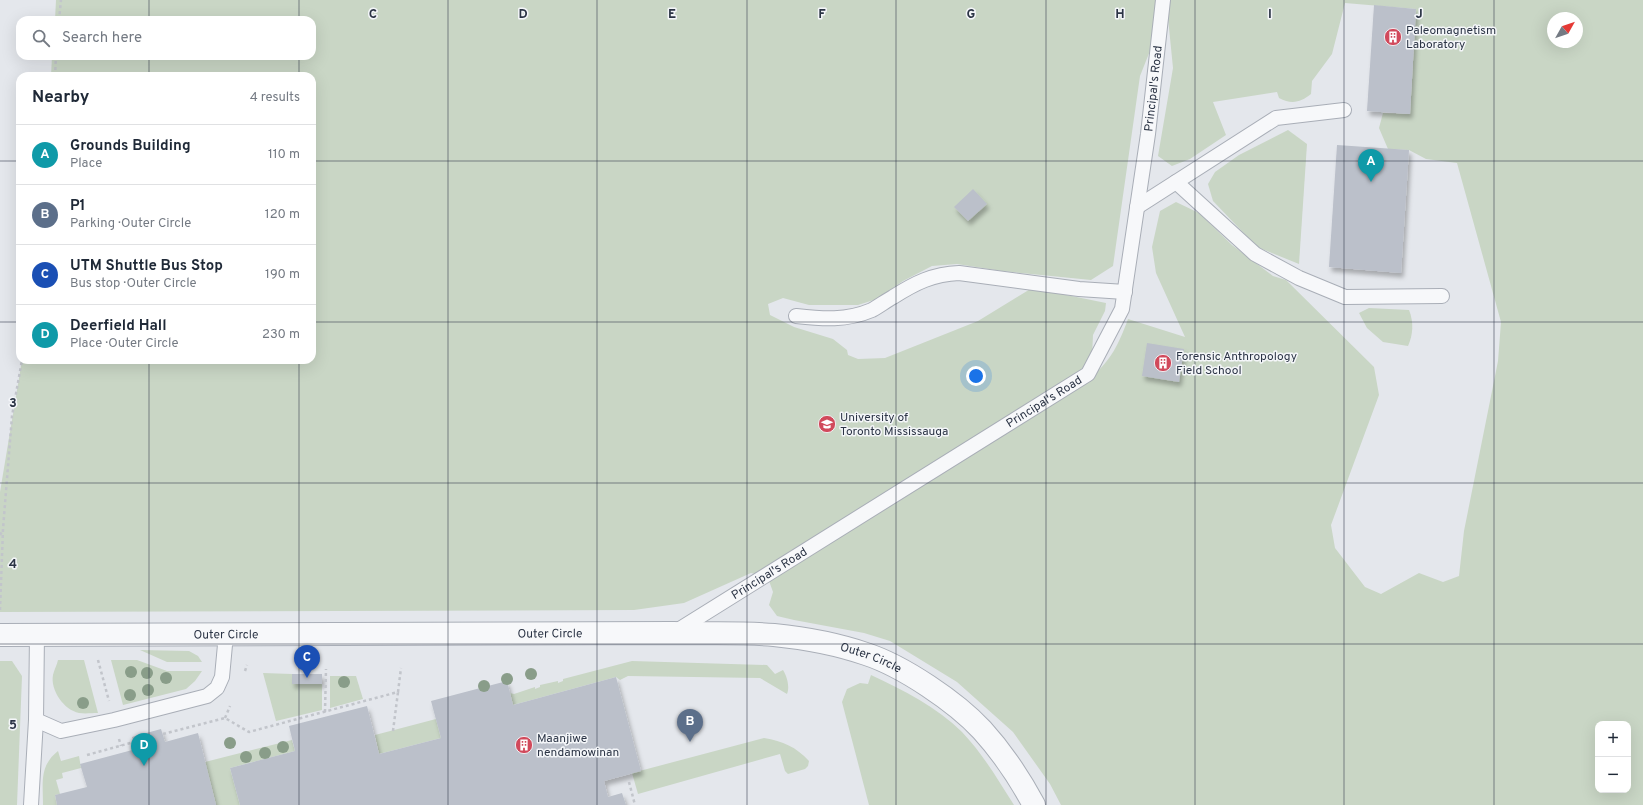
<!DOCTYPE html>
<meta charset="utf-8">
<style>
:root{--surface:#fff;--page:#f6f6f7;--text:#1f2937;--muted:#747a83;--line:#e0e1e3;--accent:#111827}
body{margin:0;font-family:Overpass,sans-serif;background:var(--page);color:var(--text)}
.controls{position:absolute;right:12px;bottom:12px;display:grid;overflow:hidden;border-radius:8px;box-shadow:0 4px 16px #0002}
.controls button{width:36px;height:36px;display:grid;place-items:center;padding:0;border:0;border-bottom:1px solid var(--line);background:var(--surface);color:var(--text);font:20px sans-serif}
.compass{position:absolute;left:1547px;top:12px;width:36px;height:36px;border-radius:50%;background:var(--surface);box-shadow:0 4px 16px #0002;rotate:50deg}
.you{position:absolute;left:976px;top:376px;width:14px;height:14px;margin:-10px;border:3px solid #fff;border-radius:50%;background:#1a73e8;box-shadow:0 0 0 6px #1a73e833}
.badge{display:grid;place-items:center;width:26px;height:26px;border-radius:50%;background:var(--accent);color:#fff;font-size:13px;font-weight:700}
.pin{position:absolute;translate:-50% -33px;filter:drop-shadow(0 1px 2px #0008)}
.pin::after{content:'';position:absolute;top:21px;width:14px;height:12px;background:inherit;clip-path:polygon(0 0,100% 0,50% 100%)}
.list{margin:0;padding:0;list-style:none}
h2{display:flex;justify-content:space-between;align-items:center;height:52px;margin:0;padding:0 16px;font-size:17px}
h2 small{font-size:13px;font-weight:400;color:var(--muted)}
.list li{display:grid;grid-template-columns:26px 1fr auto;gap:12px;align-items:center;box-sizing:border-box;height:60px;padding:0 16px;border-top:1px solid var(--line)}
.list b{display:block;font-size:15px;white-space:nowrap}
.list p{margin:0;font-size:13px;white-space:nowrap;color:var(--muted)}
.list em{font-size:13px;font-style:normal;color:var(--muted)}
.icon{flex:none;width:22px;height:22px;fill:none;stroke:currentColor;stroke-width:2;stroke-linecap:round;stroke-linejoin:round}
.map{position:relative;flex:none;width:1643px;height:805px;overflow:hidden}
.search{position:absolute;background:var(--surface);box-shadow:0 4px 16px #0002;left:16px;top:16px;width:300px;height:44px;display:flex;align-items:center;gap:10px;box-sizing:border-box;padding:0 14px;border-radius:12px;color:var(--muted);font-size:15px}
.panel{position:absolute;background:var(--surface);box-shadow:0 4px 16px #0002;left:16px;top:72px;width:300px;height:292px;border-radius:12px}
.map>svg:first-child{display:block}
.green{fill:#c9d6c5;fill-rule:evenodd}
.building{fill:#bbc0ca;filter:url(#shadow)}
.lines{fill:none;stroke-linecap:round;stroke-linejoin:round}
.lane-casing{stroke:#a9aeb7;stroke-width:16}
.street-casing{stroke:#a9aeb7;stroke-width:24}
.path{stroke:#c2c5cb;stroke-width:2.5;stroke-dasharray:3 3;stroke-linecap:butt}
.lane{stroke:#f7f8fa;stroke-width:14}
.street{stroke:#f7f8fa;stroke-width:22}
.tree{fill:#899d89}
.grid{fill:none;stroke:#2b3445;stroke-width:1;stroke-opacity:0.55}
.labels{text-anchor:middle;stroke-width:3;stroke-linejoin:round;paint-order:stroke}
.poi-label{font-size:12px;fill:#2b3445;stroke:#f4f6f9;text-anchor:start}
.street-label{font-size:12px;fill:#2b3445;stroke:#f4f6f9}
.grid-label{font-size:13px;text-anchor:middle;font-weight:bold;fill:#2b3445;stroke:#f4f6f9;stroke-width:3;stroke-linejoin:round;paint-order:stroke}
</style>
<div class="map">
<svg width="1643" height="805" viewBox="0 0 1643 805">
<defs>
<filter id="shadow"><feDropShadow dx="2.5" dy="4.5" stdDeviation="2" flood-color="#0004"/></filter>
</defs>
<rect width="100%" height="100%" fill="#e4e7ec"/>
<g class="green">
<path d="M 56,0 L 1643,0 L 1643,805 L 1061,805 L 1050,784 L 1013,732 L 957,682 L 890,641 L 864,633 L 794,620 L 777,616 L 769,605 L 773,592 L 768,578 L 751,573 L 684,603 L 634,610 L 0,612 L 0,492 L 22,360 L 312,360 L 312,76 L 51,76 L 52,56 L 312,56 L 312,20 L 55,20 ZM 1345,3 L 1416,9 L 1410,114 L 1383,113 L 1379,128 L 1388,149 L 1409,150 L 1426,159 L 1457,163 L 1501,322 L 1498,361 L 1464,531 L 1459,576 L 1443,582 L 1419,573 L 1381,594 L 1365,587 L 1335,548 L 1331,525 L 1379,395 L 1374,367 L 1286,280 L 1273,276 L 1232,245 L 1199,213 L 1176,202 L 1160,211 L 1152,247 L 1156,273 L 1185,337 L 1128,319 C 1118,346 1112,358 1091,378 L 1093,335 L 1105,311 L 1106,303 L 1032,288 L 978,321 L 885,358 L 858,359 L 848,355 L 847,350 L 833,339 L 794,327 L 770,315 L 768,304 L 783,298 L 809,305 L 858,305 L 877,299 L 903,281 L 932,266 L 957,264 L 1002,271 L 1091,280 L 1113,266 L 1140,76 L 1167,8 L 1173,68 L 1158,156 L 1172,166 L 1190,159 L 1226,135 L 1213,102 L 1277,92 L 1279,98 C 1292,105 1301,102 1311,94 L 1312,81 L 1332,54 ZM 1553,18 L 1577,18 L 1577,42 L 1553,42 ZM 1598,724 L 1628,724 L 1628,790 L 1598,790 Z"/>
<polygon points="1288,130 1307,144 1299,264 1257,247 1213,201 1208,184 1215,172 1239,155"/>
<path d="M 1369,308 L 1409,310 C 1414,322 1413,335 1408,346 L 1383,342 L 1367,328 L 1359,313 Z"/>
<polygon points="140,650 189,651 198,656 202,662 167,662"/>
<path d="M 58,660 L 84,660 L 98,713 C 92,713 85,714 79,713 C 64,710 50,690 53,675 C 54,670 57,665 58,660 Z"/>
<polygon points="111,660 137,660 167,671 202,671 195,681 186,689 123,705"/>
<polygon points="0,661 12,661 22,676 17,805 0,805"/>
<path d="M 632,661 L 767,665 L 775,674 L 783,670 C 787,676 790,687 787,694 L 760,678 L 628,676 L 620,680 L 616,677 L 513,705 L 510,693 L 514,694 L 535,687 L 535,689 L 540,687 L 540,685 L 558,681 L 558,683 L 563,681 L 563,679 Z"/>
<polygon points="263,673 292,674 292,684 322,684 322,710 276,721"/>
<path d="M 871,675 C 903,690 937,707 962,732 C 983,754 998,780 1014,805 L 869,805 L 842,702 L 847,689 L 860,683 L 868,684 Z"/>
<polygon points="330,676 356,676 363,699 330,708"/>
<polygon points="436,719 441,738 379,754 375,735"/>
<path d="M 764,738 C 783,741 796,747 809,761 L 808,766 L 805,769 L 788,774 L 785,771 L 780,754 L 638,794 L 632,773 Z"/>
<polygon points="292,740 295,751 230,768 240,805 216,805 205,762"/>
<path d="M 58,751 L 61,761 L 79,756 L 81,768 L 62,773 L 63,778 L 56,780 L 60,794 L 55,795 L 57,805 L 43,805 C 43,783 39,766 58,751 Z"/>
</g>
<g class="building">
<polygon points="1374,5 1416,9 1410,114 1367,111"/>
<polygon points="1337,145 1409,150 1401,273 1329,267"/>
<polygon points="973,189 987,204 968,221 954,207"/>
<polygon points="1147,343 1184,349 1179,382 1142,376"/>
<rect x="292" y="674" width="30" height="10"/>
<polygon points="616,677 641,771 604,781 608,797 622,793 626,805 240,805 230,768 295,751 289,726 367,706 379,754 441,738 431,701 507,681 513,705"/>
<polygon points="161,729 165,742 198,733 216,805 57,805 55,795 87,787 80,764 136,749 132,737"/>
</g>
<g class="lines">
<defs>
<g id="lane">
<polyline points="1176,182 1255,254 1299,278 1345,297 1442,296"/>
<polyline points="1137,207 1276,118 1344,110"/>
<path d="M 796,316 C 823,319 846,321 872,310 C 879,306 886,301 893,297 C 915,283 933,274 959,273 L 1079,289 L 1125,292"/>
<path id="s1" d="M 675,632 L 1088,374 L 1122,309 L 1148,134 L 1163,0"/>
<polyline points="36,720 61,731 114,720 207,696 217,688 222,677 226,634"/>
<polyline points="31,805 36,720 37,634"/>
</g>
<g id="street">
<path id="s2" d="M 0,635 L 674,633 C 707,634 741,632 774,635 C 804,638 837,644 866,654 C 903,666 956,702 982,730 C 1002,752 1020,779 1034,805"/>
</g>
</defs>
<use href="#lane" class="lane-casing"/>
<use href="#street" class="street-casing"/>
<g class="path">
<polyline points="59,20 61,0"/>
<polyline points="55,76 56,56"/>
<polyline points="0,535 3,530"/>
<polyline points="0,610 3,529 12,416 22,360"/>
<polyline points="98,660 109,701"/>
<polyline points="245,671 247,665"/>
<polyline points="325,712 326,669"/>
<polyline points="225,718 230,706"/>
<polyline points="393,731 398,692"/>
<polyline points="163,734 225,718 249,732 398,692 401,668"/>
<polyline points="119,739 121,746"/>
<polyline points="87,755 134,742"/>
<polyline points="629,782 635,805"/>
</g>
<use href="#lane" class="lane"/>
<use href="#street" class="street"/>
</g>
<g class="tree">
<circle cx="131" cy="672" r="6"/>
<circle cx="147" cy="673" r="6"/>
<circle cx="531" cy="674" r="6"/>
<circle cx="166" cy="678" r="6"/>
<circle cx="507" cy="679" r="6"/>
<circle cx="344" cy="682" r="6"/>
<circle cx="484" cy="686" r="6"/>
<circle cx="148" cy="690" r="6"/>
<circle cx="130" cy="695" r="6"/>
<circle cx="83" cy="703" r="6"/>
<circle cx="230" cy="743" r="6"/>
<circle cx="283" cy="747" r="6"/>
<circle cx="265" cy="753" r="6"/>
<circle cx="246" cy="757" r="6"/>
</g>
<path class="grid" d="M 149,0 L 149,20M 299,0 L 299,20M 448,0 L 448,805M 597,0 L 597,805M 747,0 L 747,805M 896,0 L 896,805M 1046,0 L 1046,805M 1195,0 L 1195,805M 1344,0 L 1344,805M 1494,0 L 1494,805M 149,56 L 149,76M 299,56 L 299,76M 0,161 L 20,161M 312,161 L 1643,161M 0,322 L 20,322M 312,322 L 1643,322M 149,360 L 149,805M 299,360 L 299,805M 0,483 L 1643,483M 0,644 L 1643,644"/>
<defs>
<symbol id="building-disc" viewBox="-11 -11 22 22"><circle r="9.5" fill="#d1495b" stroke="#f4f6f9"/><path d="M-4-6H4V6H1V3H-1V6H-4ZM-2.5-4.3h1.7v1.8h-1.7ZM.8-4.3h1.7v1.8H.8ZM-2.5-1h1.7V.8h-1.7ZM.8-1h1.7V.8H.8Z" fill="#fff"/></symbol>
<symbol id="university-disc" viewBox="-11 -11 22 22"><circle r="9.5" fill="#d1495b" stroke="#f4f6f9"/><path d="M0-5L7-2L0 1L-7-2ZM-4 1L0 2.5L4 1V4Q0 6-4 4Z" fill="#fff"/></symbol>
</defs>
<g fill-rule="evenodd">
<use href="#building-disc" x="1383" y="27" width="20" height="20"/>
<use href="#building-disc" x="1153" y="353" width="20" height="20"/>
<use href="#university-disc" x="817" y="414" width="20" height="20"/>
<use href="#building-disc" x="514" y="735" width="20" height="20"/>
</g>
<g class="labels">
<g class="poi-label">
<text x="1406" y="34">Paleomagnetism<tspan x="1406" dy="14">Laboratory</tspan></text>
<text x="1176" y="360">Forensic Anthropology<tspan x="1176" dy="14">Field School</tspan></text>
<text x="840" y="421">University of<tspan x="840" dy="14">Toronto Mississauga</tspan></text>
<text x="537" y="742">Maanjiwe<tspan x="537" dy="14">nendamowinan</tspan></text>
</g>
<g class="street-label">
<text dy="4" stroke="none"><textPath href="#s1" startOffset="783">Principal's Road</textPath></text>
<text dy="4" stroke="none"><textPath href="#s1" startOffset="435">Principal's Road</textPath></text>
<text dy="4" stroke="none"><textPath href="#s1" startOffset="111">Principal's Road</textPath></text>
<text dy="4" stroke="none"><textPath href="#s2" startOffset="550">Outer Circle</textPath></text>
<text dy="4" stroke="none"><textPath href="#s2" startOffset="226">Outer Circle</textPath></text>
<text dy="4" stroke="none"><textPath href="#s2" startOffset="874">Outer Circle</textPath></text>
</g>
</g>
<g class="grid-label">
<text x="373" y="18">C</text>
<text x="523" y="18">D</text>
<text x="672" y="18">E</text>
<text x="822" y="18">F</text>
<text x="971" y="18">G</text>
<text x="1120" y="18">H</text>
<text x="1270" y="18">I</text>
<text x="1419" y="18">J</text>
<text x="13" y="407">3</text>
<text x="13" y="568">4</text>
<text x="13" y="729">5</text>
</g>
</svg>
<div class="controls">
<button>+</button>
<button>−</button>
</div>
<svg class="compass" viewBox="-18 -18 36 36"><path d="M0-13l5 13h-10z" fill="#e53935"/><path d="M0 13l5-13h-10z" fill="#747a83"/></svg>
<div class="you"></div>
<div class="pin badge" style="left:1371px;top:182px;background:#0f9aa8">A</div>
<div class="pin badge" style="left:690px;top:742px;background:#5c6f8a">B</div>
<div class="pin badge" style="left:307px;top:678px;background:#1a4fb4">C</div>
<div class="pin badge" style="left:144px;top:766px;background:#0f9aa8">D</div>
<div class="search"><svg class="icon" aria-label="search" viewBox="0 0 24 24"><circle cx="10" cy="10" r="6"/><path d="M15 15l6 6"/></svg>Search here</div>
<section class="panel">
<h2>Nearby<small>4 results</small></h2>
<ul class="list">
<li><span class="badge" style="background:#0f9aa8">A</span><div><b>Grounds Building</b><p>Place</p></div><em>110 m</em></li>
<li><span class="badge" style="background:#5c6f8a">B</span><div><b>P1</b><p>Parking · Outer Circle</p></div><em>120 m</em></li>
<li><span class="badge" style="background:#1a4fb4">C</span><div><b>UTM Shuttle Bus Stop</b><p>Bus stop · Outer Circle</p></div><em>190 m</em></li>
<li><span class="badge" style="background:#0f9aa8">D</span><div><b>Deerfield Hall</b><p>Place · Outer Circle</p></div><em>230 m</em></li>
</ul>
</section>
</div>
